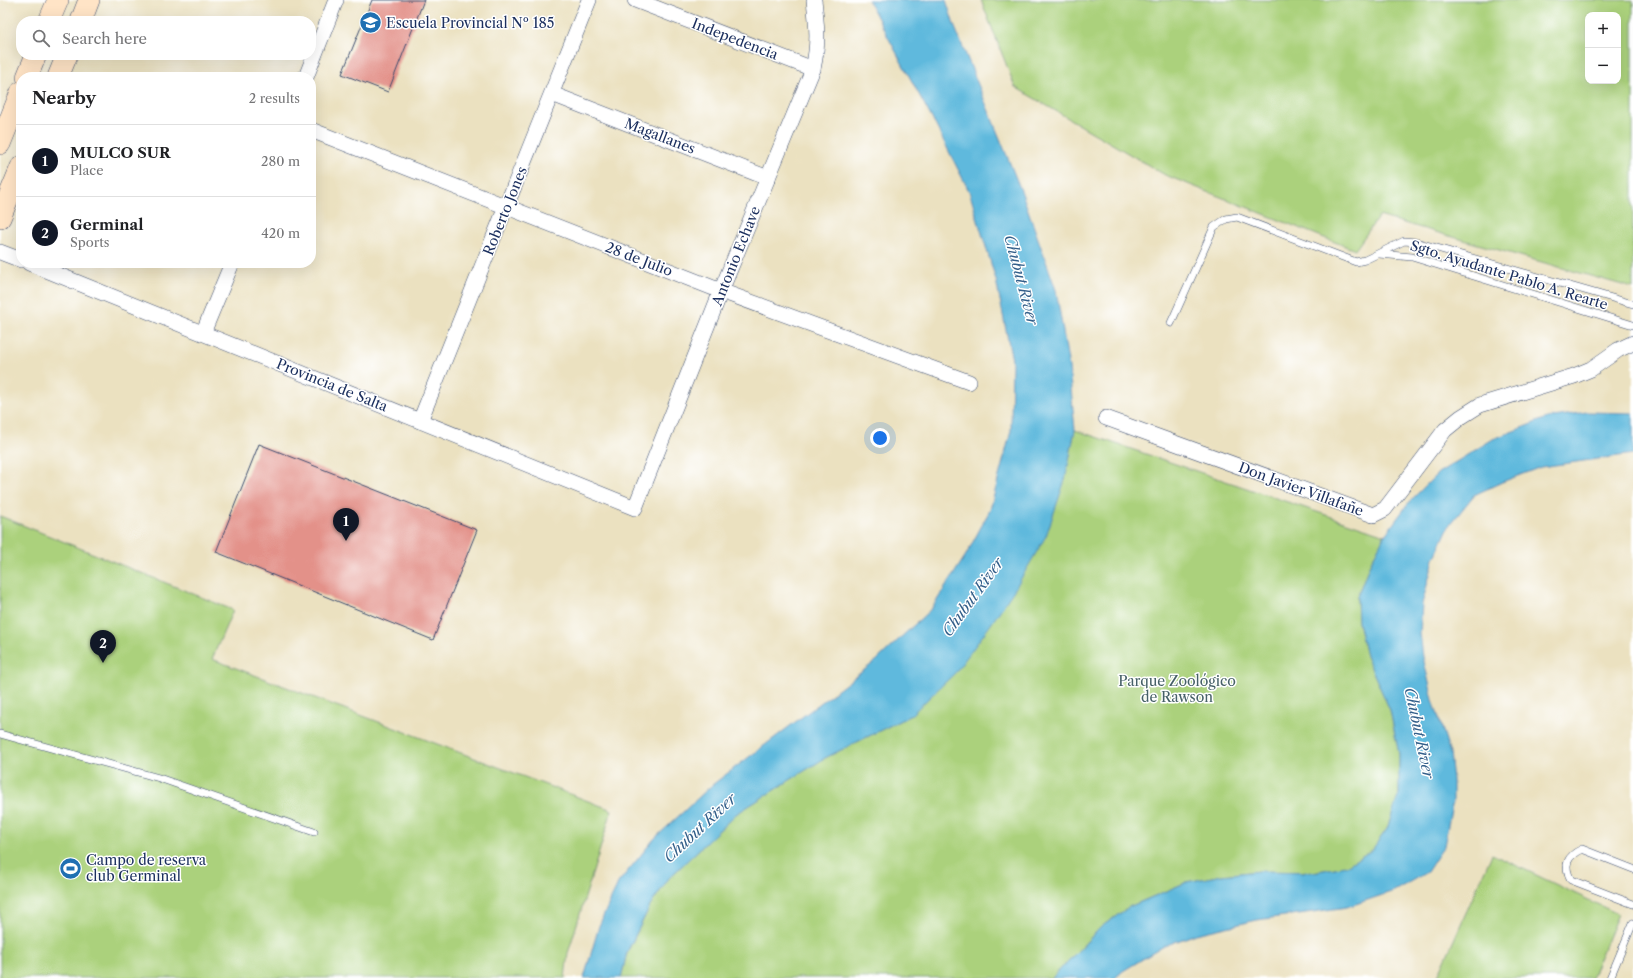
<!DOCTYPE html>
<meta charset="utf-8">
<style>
:root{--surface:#fff;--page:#f2f2f2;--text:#202124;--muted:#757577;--line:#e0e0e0;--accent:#111827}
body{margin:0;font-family:"Libre Caslon Text",serif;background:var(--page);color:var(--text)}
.controls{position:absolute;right:12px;top:12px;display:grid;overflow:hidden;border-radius:8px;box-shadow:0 4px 16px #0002}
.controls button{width:36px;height:36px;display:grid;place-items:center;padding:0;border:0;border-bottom:1px solid var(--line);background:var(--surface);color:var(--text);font:20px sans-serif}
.you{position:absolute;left:880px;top:438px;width:14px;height:14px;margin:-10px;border:3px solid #fff;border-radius:50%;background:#1a73e8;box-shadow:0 0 0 6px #1a73e833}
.badge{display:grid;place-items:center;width:26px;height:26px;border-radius:50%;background:var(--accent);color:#fff;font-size:13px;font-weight:700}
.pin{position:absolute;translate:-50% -33px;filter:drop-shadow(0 1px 2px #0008)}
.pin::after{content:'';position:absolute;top:21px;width:14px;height:12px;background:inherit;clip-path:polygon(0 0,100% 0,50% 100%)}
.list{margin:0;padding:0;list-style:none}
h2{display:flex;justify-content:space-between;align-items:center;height:52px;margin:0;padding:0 16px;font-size:17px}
h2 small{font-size:13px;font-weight:400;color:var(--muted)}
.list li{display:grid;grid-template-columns:26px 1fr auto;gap:12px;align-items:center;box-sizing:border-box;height:72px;padding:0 16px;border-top:1px solid var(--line)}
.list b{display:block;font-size:15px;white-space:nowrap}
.list p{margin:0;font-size:13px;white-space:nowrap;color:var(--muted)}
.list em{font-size:13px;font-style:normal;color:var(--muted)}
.icon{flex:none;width:22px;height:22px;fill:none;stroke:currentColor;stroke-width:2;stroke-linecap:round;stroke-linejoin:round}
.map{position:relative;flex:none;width:1633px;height:978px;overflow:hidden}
.search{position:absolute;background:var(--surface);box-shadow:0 4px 16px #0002;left:16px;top:16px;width:300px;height:44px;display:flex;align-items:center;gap:10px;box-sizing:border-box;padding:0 14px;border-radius:16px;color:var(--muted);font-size:15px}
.panel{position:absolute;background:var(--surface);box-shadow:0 4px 16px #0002;left:16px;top:72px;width:300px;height:196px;border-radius:16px}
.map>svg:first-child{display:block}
.green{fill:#abd17b;stroke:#63806c;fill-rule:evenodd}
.water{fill:#5fb9dd;stroke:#3d749e}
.building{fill:#e39189}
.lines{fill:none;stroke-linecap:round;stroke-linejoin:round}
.lane-casing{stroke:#3a4a6d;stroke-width:8}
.street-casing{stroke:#3a4a6d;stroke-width:16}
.secondary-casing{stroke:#3a4a6d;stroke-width:22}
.lane{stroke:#fff;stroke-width:7}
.street{stroke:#fff;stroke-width:15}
.secondary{stroke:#ffe4c6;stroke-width:21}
.labels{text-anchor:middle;stroke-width:3;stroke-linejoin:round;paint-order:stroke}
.poi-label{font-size:14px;fill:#1b2f5e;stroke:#fff;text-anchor:start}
.street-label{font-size:14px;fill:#1b2f5e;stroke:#fff}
.park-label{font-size:14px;fill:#466067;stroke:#fff}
.water-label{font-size:15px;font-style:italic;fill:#335f8a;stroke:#fff}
</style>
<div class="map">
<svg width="1633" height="978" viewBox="0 0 1633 978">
<rect width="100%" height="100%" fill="#fff"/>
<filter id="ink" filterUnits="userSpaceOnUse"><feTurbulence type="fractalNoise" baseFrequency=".025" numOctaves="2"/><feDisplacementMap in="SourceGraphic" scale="8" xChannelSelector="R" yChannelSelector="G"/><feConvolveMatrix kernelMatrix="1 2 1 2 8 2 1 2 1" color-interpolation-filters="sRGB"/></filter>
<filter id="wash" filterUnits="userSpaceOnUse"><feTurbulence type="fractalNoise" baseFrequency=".012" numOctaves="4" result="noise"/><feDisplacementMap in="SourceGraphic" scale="16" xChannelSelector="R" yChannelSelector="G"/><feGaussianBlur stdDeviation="0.9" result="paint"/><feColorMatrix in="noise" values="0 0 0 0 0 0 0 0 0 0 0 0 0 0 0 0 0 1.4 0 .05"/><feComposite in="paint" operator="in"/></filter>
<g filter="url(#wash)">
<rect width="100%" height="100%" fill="#ebe1c0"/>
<g class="green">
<path d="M 981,0 L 1633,0 L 1633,288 L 1379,216 L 1355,250 L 1165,175 L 1015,87 ZM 1588,15 L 1618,15 L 1618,81 L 1588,81 Z"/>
<polygon points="1075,430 1385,535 1369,566 1357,597 1358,622 1366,656 1390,710 1399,754 1399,794 1387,829 1372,850 1346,866 1313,872 1259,871 1222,875 1187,882 1129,907 1101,927 1052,978 621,978 627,953 650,906 669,878 736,814 825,758 911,715 1065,480"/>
<polygon points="0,516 233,610 212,659 612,810 568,953 565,978 0,978"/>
<polygon points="1492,854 1618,914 1591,978 1437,978"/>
</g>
<g class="water">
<polygon points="868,0 946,0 954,25 1022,193 1056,290 1069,367 1075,430 1065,480 1046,536 1016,587 989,627 955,673 911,715 825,758 736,814 669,878 650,906 627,952 621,978 584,978 599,926 618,883 654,839 712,785 876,661 932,608 966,555 990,510 1011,431 1012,360 996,280 969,191 936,126"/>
<polygon points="1587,412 1633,413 1633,454 1541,467 1502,482 1474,495 1449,526 1434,559 1422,604 1420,633 1423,657 1433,700 1450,753 1453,780 1453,800 1444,846 1427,872 1394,891 1347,907 1257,920 1196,934 1164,946 1123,971 1115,978 1052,978 1101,927 1129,907 1187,882 1222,875 1259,871 1313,872 1346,866 1372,850 1387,829 1399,794 1399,754 1390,710 1366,656 1358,622 1357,597 1369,566 1385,535 1410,501 1438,473 1493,439 1547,418"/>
</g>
<g id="blocks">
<g class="building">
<polygon points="372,0 424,0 388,92 342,74"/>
<polygon points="259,444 477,530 433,640 216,552"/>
</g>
</g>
</g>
<g filter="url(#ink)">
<use href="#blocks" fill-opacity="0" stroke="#3a4a6d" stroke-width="1"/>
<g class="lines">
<defs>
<g id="lane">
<polyline points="1379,254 1412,257 1633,325"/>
<polyline points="1171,323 1214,227 1226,219 1237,217 1356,262 1365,260 1404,241 1416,242 1633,304"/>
<polyline points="0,734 159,778 314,832"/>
<path d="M 1633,869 L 1582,849 C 1567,856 1563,865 1571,880 L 1633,904"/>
<polyline points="1610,978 1633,923"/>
</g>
<g id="street">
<polyline points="635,0 813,69"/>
<polyline points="306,77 336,0"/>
<polyline points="552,94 768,178"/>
<polyline points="311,130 721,291 969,382"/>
<polyline points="0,252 21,260"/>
<path d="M 29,263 L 635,508 L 721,291 L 813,69 C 819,42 817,27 814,0"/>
<polyline points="203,333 232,263"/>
<polyline points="1106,418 1373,515 1385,509 1445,430 1461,417 1480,405 1574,376 1591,369 1618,350 1633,343"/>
<polyline points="420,421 589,0"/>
</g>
<g id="secondary">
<polyline points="49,21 58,0"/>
<polyline points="81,21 89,0"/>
<polyline points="27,77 36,55"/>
<polyline points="58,77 67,55"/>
<polyline points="0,144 21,92"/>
<polyline points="0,218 21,167"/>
</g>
</defs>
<use href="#lane" class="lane-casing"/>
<use href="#street" class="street-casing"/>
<use href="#secondary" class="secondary-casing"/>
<use href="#lane" class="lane"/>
<use href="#street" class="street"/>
<use href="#secondary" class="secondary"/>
</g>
</g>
<defs>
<symbol id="school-disc" viewBox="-11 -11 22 22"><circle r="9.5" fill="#1f6fb2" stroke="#fff"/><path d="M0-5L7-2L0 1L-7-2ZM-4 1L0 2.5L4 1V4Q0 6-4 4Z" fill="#fff"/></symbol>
<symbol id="stadium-disc" viewBox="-11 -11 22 22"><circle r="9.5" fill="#1f6fb2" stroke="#fff"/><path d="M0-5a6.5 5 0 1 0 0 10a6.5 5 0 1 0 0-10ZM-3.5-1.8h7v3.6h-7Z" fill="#fff"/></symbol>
</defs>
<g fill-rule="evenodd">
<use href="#school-disc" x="358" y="10" width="25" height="25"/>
<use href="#stadium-disc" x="58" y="856" width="25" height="25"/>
</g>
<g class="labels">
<g class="poi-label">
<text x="386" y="28">Escuela Provincial Nº 185</text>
<text x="86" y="865">Campo de reserva<tspan x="86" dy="16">club Germinal</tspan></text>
</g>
<g class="street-label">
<text transform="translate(735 39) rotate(21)" y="5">Indepedencia</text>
<text transform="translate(660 136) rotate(21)" y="5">Magallanes</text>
<text transform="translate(505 211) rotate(-68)" y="5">Roberto Jones</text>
<text transform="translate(736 256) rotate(-68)" y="5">Antonio Echave</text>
<text transform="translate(639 259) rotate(21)" y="5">28 de Julio</text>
<text transform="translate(1509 275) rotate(17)" y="5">Sgto. Ayudante Pablo A. Rearte</text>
<text transform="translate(332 385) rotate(22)" y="5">Provincia de Salta</text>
<text transform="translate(1301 489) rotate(20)" y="5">Don Javier Villafañe</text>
</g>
<g class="park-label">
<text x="1177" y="686">Parque Zoológico<tspan x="1177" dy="16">de Rawson</tspan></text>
</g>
<g class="water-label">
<text transform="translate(1021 280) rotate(75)" y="5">Chubut River</text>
<text transform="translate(973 597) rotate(-54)" y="5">Chubut River</text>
<text transform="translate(1419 733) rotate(78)" y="5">Chubut River</text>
<text transform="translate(700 828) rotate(-43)" y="5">Chubut River</text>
</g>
</g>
</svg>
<div class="controls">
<button>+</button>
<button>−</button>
</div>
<div class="you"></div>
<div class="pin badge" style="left:346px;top:541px">1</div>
<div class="pin badge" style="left:103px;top:663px">2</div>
<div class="search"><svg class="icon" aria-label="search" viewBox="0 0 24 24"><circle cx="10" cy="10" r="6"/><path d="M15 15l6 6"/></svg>Search here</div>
<section class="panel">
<h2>Nearby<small>2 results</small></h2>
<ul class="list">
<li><span class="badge">1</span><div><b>MULCO SUR</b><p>Place</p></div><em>280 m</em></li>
<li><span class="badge">2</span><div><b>Germinal</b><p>Sports</p></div><em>420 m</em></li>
</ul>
</section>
</div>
